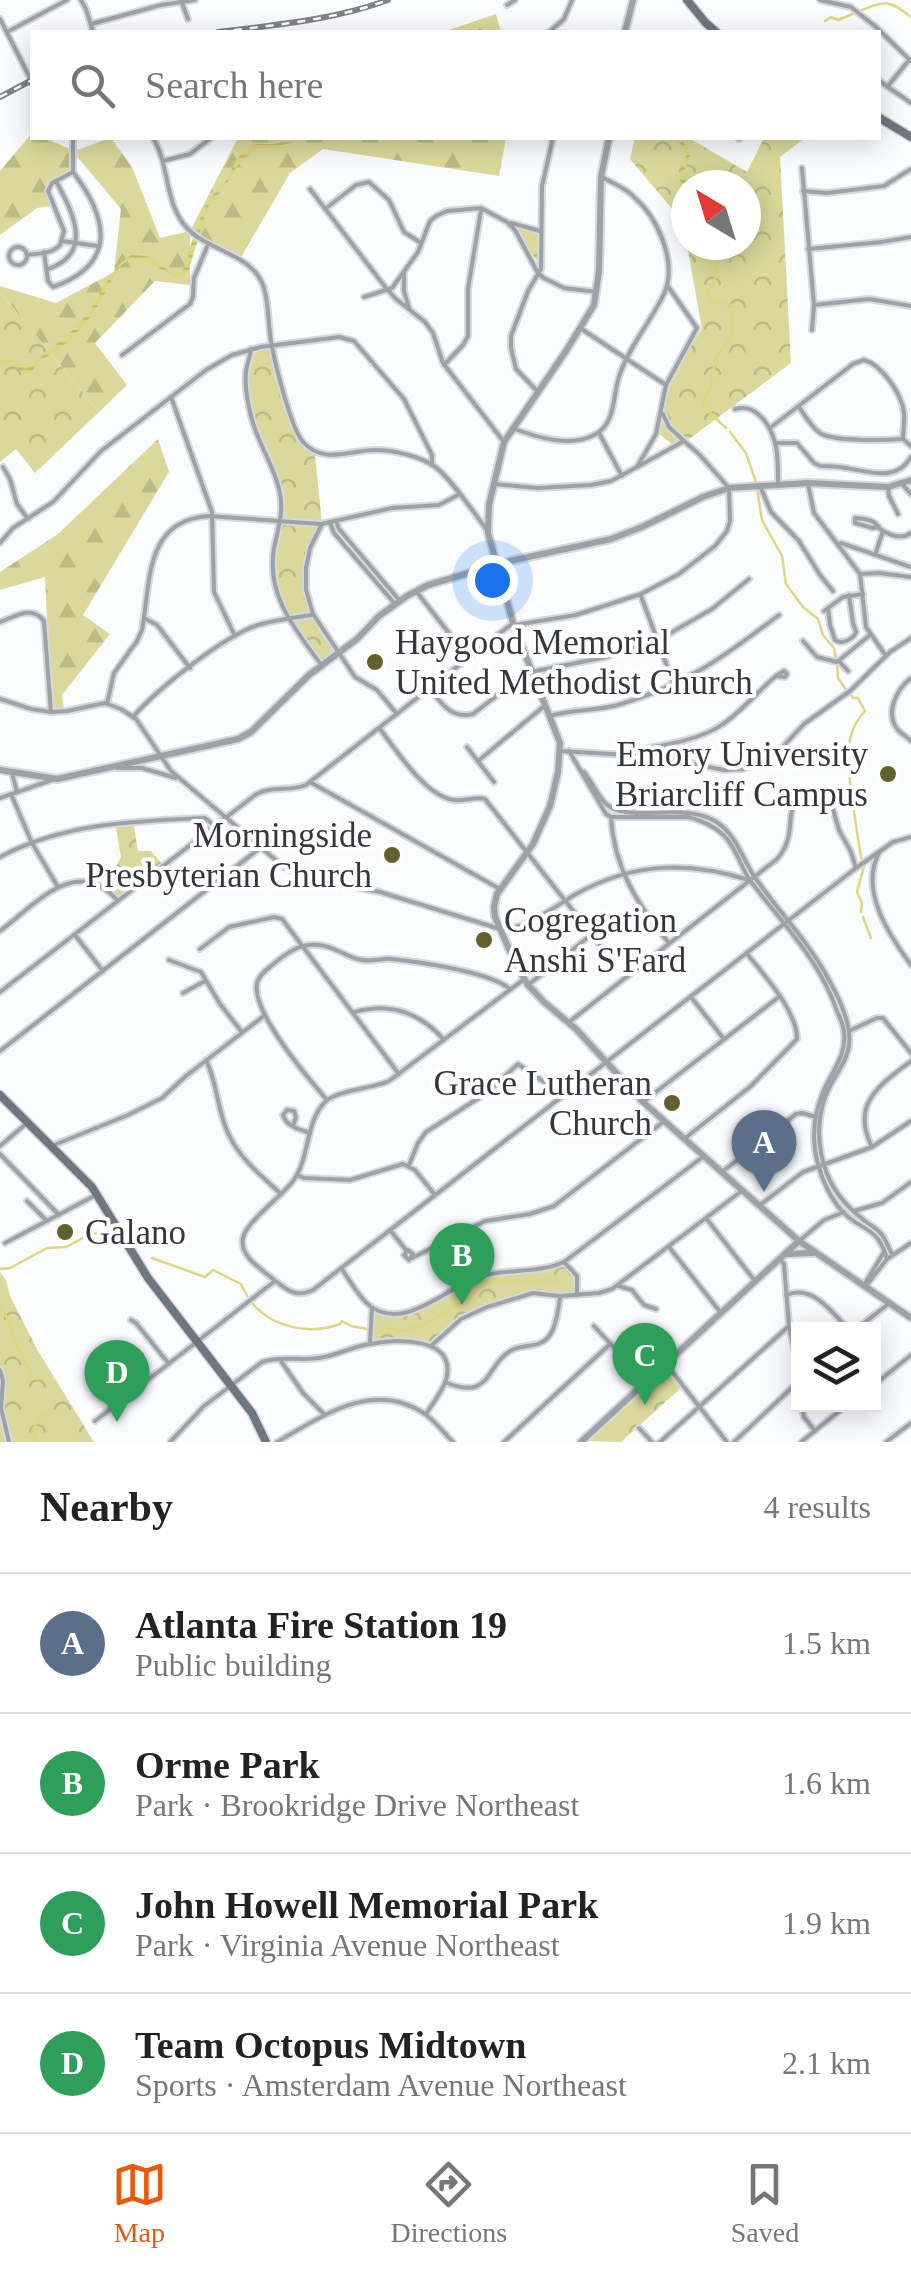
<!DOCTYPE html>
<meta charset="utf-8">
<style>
:root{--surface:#fff;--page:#f2f2f2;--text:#222;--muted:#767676;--line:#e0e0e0;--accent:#ea580c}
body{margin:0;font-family:"Times New Roman",serif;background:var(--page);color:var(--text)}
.controls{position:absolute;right:30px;bottom:30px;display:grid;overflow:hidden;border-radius:0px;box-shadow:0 5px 25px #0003}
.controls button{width:90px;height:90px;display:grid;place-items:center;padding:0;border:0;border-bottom:2px solid var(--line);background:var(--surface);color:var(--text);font:50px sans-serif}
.compass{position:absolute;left:671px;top:170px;width:90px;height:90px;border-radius:50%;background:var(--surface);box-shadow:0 5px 25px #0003;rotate:322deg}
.you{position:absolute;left:492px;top:580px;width:35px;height:35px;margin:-25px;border:8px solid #fff;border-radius:50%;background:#1a73e8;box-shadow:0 0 0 15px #1a73e833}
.badge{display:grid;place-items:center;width:65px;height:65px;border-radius:50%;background:var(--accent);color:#fff;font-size:32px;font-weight:700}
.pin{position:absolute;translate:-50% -82px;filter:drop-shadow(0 2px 5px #0008)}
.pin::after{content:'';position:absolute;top:52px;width:35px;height:30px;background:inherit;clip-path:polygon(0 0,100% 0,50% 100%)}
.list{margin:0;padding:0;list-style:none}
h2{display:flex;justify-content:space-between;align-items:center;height:130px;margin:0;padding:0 40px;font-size:42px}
h2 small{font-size:32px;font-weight:400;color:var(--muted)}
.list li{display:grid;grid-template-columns:65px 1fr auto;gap:30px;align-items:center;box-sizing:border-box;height:140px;padding:0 40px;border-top:2px solid var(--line)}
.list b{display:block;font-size:38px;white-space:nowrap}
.list p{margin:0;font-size:32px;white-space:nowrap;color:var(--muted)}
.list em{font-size:32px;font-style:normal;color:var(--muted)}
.icon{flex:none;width:55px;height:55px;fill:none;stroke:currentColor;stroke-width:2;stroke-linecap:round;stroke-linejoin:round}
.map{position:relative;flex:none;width:911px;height:1442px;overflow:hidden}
.search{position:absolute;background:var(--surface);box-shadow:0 5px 25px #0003;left:30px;right:30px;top:30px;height:110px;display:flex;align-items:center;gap:25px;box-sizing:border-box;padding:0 35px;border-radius:0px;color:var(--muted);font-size:38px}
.sheet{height:690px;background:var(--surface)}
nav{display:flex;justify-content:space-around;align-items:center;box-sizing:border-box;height:140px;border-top:2px solid var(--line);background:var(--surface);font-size:28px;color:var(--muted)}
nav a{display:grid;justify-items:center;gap:5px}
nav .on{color:var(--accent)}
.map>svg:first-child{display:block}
.forest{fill:url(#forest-firs)}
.park{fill:url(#park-crowns)}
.water{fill:url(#water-rules)}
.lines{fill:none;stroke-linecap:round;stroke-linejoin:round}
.stream{stroke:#dbd881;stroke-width:2.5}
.pedestrian-casing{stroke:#d6d9dc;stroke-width:8}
.minor-casing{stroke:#d6d9dc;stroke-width:8}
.tertiary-casing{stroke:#d6d9dc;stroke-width:10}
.secondary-casing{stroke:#d6d9dc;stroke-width:11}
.pedestrian{stroke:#9da1a8;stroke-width:4}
.minor{stroke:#9da1a8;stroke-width:4}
.tertiary{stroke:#9da1a8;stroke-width:6}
.secondary{stroke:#70767f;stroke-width:8}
.rail-casing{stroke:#7f8286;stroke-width:6}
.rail{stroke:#fff;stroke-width:2.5;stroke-dasharray:8;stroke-linecap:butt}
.poi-dot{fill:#62602d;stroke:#fff;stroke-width:4}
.labels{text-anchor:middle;stroke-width:8;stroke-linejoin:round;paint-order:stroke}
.poi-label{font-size:35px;fill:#34373d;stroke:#fff;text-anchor:start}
</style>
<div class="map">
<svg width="911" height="1442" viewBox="0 0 911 1442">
<defs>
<pattern id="forest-firs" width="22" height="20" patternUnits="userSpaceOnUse" patternTransform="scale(2.5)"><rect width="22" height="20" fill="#dad99b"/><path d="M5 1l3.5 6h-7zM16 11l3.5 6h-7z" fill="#bcbb86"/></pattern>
<pattern id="park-crowns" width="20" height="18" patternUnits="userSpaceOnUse" patternTransform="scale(2.5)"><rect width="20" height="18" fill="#dad99b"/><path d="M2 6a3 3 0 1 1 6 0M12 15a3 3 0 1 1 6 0" fill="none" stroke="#bcbb86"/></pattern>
<pattern id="water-rules" width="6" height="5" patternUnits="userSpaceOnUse" patternTransform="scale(2.5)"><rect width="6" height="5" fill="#dbd881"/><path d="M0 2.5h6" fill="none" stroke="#bdba70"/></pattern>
</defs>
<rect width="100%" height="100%" fill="#fafcff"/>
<g class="forest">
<polygon points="496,14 501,32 443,32"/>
<polygon points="32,133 32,138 45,138 74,151 111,138 132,167 160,238 190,231 238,138 506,138 499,176 323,149 290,173 240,259 190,232 190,285 155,281 95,343 127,385 99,412 0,292 0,286 56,303 114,272 121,209 74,153 72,171 48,186 47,195 51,206 37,208 0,235 0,171"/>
<polygon points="158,439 169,472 83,615 110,634 62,695 64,709 51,712 45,577 0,590 0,572 58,534"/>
</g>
<g class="park">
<polygon points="635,138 689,138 747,172 764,138 805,138 780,157 791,363 677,448 658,433 658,421 665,403 664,386 702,329 687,245 746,245 746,185 686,185 686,236 684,223 630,159"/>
<polygon points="510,224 541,233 540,265"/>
<polygon points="0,292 99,412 35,473 16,449 0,462"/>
<polygon points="272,346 295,429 303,444 315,455 322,524 311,543 305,588 313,616 340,652 322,666 280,605 274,585 274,554 282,498 276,474 254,431 246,370 250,348"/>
<polygon points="133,821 138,851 151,851 163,865 118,901 105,888 121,857 115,823"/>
<path d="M 563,1264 L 571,1269 L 578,1280 L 576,1296 L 541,1292 L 472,1313 L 452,1326 L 435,1344 L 371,1344 L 373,1308 C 385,1312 399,1316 412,1313 C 433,1308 450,1290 469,1281 C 499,1268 533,1275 563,1264 Z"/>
<polygon points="0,1272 6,1280 10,1296 38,1351 94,1442 0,1442"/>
<polygon points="666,1370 681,1388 621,1442 589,1441"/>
</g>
<g class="water">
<path d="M 297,138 L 305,138 L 280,146 L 257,149 L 239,163 L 228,182 L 208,207 L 188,272 L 175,278 C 163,272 147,256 133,259 C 119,262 114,276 108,287 C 98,308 84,327 66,343 C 55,354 38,358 32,373 L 24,374 L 11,364 L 0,366 L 0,361 C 16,357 14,362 26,369 C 45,352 65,340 82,320 C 101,299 107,270 131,255 L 147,256 L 172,273 L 181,272 L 187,264 L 189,249 L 207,201 L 225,182 L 238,157 L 250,146 L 257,144 L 275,144 Z"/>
<polygon points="671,138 681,138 691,154 683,173 687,182 692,184 708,180 734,185 686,185 686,189 682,188 679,175 687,154 680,143"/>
</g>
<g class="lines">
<g class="stream">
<path d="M 860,11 C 886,0 889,0 911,17"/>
<polyline points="825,21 831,17 838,20 855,13"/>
<polyline points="711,245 716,268 715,281"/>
<path d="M 708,411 L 702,404 L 710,388 L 716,357 L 732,336 L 731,305 C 720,301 712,307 707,293 L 713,283"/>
<polyline points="710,413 726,428"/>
<polyline points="730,432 746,453 756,482"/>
<polyline points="757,489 762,520 782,556 786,584 803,607 818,619 823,635 834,648 836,659"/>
<polyline points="837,664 838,678 847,691"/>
<path d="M 850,694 L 853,698 L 858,698 L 865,711 C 840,737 849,772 853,804 C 856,824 858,842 862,861"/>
<polyline points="861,912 862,903 857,892 864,866"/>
<polyline points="863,917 871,938"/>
<polyline points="152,1258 205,1277 213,1270 241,1284 247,1296"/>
<polyline points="0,1269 10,1268 47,1248 66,1247 87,1236 109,1229"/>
<path d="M 253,1304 C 273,1328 311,1335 340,1324 L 342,1321 L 351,1326 L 373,1330 L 384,1328 L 405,1331 L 428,1322 L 457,1305 L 492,1280 L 560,1280"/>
<path d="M 0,1306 C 10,1319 11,1331 17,1346 C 21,1357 28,1362 32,1377 L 38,1379"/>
<polyline points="37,1442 33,1430 40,1417 46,1413"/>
</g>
<defs>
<polyline id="pedestrian" points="0,1370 3,1381 1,1408 9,1442"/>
<g id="minor">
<polyline points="81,0 86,9 93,32"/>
<polyline points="181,0 188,19"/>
<polyline points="820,0 851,7 876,27 911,61"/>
<polyline points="507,5 515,0"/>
<polyline points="0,19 32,82"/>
<polyline points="91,24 161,5 195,0"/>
<polyline points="7,32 67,0"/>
<polyline points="549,32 564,19 572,0"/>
<polyline points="878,80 911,103"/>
<polyline points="888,86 909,60"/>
<path d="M 153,138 C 170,165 164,205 188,229 C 210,252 254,254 264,288 C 269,305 268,324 271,341 C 274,360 291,429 303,442 C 324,465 349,450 375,450 C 393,450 419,456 434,466 C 450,477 474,513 487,530"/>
<polyline points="739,138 739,139"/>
<polyline points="163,161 190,154 211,138"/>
<polyline points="802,168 814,305 812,330"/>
<polyline points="73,172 73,138"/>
<polyline points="310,189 386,288 396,299 425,322 433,333 443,363 504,442"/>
<polyline points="803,191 827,193 884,186 911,169"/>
<polyline points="325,209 356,185 369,182 389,200 404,232 421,243"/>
<polyline points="511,223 540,231"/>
<polyline points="62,241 97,246"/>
<circle cx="18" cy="256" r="9"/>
<polyline points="808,249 882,242 911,237"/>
<path d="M 27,255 C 38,253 52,254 60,245 L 64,231 L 48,191 L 52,183 L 73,172 C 108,218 118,264 53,287 L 48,281 L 44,252"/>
<path d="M 48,269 C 95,253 72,211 56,181"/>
<polyline points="404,273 404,291 409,308"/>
<polyline points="364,297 392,288 418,252 430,221 436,216 447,211 481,208 507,222 515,230 538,273 544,278 564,288 597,292"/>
<polyline points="814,305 869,299 911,306"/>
<polyline points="580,328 666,385"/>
<path d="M 251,349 C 250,357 247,364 246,372 C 244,391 251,421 259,439 C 266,456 275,471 279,489 C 285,511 278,527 274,549 C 266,596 296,630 322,666"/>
<polyline points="122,355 190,304 193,297 194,278 207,247"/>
<polyline points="444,365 463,345 468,336 468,289 481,210"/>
<polyline points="537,391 516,369 511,348 511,336 528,291 541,269 542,186 553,138"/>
<polyline points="171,397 212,512 214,592 235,636"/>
<path d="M 799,407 C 805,415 811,427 820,433 C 833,442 886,440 903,439"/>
<path d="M 735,409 C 748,406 755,410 764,420 C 779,439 778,461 778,484"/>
<polyline points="663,414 669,427 684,441"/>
<path d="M 512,428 C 536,437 570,448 594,435 C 617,424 612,394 620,374 C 630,345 651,321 664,294 C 678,263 658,218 634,197 C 626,188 612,183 602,177"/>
<path d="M 770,428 L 853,364 L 864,360 C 882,365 902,394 904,413 C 905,421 903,431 903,439"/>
<polyline points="599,433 622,476"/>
<polyline points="903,439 911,446"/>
<path d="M 776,443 L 797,443 L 814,463 L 820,466 C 828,466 837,466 845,468 C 869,471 896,483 911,457"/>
<polyline points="3,467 10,479 17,504 28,519"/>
<polyline points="494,484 538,488 591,485 611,481 637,467 656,434 666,385 697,328 667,285"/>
<polyline points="808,484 814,513 860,574 866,627 886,656"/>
<polyline points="902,484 911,494"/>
<polyline points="760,486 771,512 799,541 820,575 833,591"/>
<polyline points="888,487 889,496 898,514"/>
<polyline points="336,521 339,529 400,601"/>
<polyline points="330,522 334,533 395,604"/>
<polyline points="321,526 310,548 306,568 306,590 313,614 355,677 377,690 397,714"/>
<path d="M 879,527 L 873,528 L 855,523 L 855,518 C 866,519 874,519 880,529 C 889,535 901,540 911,533"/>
<polyline points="0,543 13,528 53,502 101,451 206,370 232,355 261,347 339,337 354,341 404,399 432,455 432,465"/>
<polyline points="841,543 911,567"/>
<polyline points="875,555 883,531"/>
<polyline points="860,574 879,573 911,577"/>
<polyline points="416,591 452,637"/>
<polyline points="641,596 674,685"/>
<path d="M 828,608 L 830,625 L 835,640 C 841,645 854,639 856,632 L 853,623 L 849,595"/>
<polyline points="824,611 843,597 863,594"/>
<polyline points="144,618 157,625 190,668"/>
<path d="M 0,622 C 16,616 32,605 44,621 L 51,712"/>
<polyline points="803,641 817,657 837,662 870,635"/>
<polyline points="839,661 848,671"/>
<path d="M 911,678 C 897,689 884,713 898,730 C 902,734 907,737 911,741"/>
<path d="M 429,688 C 442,704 451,719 473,714 L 526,673 L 606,657 L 667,635 L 712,609 L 749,579"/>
<path d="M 0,699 L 31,709 L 51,712 L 67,711 L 105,703 L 121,709 L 136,719 L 171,771 L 284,867 L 307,878 L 380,892 L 500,929 C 522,932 557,905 576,894 C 634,862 688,861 749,880"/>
<path d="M 107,704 L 114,673 L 137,641 L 142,630 C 151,582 144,520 209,516 L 321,524 L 392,508 L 439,505 L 458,495"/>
<path d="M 550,716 C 572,709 596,711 618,705 C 686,685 724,657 779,615"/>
<path d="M 133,717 C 157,689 224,636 258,625 C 275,620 293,618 311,615"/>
<path d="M 380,729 C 397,751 426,797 454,800 C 465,802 475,796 485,799 L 608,955"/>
<polyline points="467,747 494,782"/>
<polyline points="560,751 660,757 724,770 743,769 778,752 804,724 850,691 890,652 911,638"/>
<path d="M 569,751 L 606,814 L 611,817 L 688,817 C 703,821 717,827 727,839 C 737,851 741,866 749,879 C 781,922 820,960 837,1011 C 840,1018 844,1026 844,1033 C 847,1054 832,1072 824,1090 C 814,1113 811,1139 818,1164 C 822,1180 831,1199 842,1211 C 862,1233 877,1224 887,1259"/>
<path d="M 624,753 C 654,746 698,742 723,724 C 741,712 758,691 776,676 L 785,677 L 787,674 L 784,671 L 776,676"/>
<polyline points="478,761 543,707"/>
<polyline points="117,768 142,768 176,778"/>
<path d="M 584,772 C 591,781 597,794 605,803 C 628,825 682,801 715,821 C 736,834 741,856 754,876 C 778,911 809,942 829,980 C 839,998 852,1024 849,1045 C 847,1060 837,1073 830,1086 C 816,1113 816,1146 827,1174 C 835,1194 848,1208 865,1221 C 870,1225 878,1229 882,1235 C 887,1241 888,1249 893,1255"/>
<polyline points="12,773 17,792"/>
<polyline points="310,782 500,889"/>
<polyline points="11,794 32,843 58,887"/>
<polyline points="0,798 52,780"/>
<path d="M 611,817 C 614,868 637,904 669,943"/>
<path d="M 879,853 C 859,890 889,935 911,965"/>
<path d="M 0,857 C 64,823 134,821 205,818 L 215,826"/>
<path d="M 0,931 C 35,905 76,854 117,900"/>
<polyline points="75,935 103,971"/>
<polyline points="200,949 229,927 274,917 282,919 399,1074"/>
<polyline points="169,960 201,972 220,1004 242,1032"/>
<path d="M 523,980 L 389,1081 C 372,1089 335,1090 324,1103 C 305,1124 310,1158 293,1181 C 283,1195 245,1223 243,1238 C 239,1256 261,1269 273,1279 C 287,1290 295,1298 313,1290 L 856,868 L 893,842 L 911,837"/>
<polyline points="528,985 591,935"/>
<path d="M 0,992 L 255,795 C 272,785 289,792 306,785 L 509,626 L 576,615 L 641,594 L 679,574 L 715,546 L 727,531 L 730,521 L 729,488 L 699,454 L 684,441 L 637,467"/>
<polyline points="183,993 205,981"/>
<polyline points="691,997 724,1039"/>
<path d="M 355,1012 C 390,1002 421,1013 444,1040"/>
<path d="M 569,1022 L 777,859 C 804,829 773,799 818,793 L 830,799 L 839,830 L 851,852 L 856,868"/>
<polyline points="851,1030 877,1018 883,1018 911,1053"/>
<polyline points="0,1051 260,848"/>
<path d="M 206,1060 C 218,1084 217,1112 229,1135 C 240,1159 263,1177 281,1194"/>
<path d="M 327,1100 C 308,1078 251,1012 257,983 C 259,974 270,967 277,961 C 290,951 301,943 319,945 C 335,946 347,958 362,960 C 372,962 382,958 392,959 C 420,962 490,972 510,989"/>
<polyline points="643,1102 780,996"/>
<path d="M 293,1126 L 296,1117 L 294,1111 L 287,1110 L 283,1115 C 286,1126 300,1130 310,1133"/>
<path d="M 684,1139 L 751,1086 L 797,1039 C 797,1011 765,976 748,955"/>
<polyline points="54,1145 128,1115 162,1098 186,1076 265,1015"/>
<polyline points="0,1146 27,1123"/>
<path d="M 872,1147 C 850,1104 880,1085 911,1061"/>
<polyline points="0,1154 59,1215"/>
<polyline points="409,1165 418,1143 426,1132 485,1094 518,1064 563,1095"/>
<polyline points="722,1172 796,1114 802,1113 816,1117"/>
<polyline points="297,1175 304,1178 350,1180 403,1164 415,1170 435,1195"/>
<polyline points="27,1201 47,1221"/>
<polyline points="760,1205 803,1172 872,1147 911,1121"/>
<polyline points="854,1211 882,1203 911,1182"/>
<polyline points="706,1218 755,1281"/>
<polyline points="390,1230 406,1250"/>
<polyline points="799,1241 824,1220 844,1212"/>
<polyline points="5,1243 94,1196"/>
<polyline points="669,1247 721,1313"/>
<polygon points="408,1250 413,1254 409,1260 404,1255"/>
<polyline points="412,1258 485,1221 530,1214 554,1206 663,1122"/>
<polyline points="780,1259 784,1264 789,1326 798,1366"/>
<polyline points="564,1262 577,1276 577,1295"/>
<path d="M 341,1268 C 350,1280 358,1297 370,1306 C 405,1332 447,1287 479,1277 C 507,1268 537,1274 564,1262 L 704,1156"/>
<polyline points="864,1285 884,1252"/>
<polyline points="619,1286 632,1290 644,1305 656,1309"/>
<polyline points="866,1286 887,1259 911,1243"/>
<path d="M 786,1295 C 813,1284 832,1312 849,1330"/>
<polyline points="131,1320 136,1323 169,1364"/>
<polyline points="594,1326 646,1382"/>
<polyline points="855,1330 887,1305"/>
<polyline points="370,1343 372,1308"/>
<polyline points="432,1345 461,1319 487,1307 533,1293 560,1296 599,1293 612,1289 743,1190"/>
<polyline points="281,1361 303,1393 325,1415"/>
<polyline points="666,1364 727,1442"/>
<path d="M 445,1382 C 493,1403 485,1362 514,1349 C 527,1344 541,1348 550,1335 C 557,1325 558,1309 560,1298"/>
<polyline points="874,1385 911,1355"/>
<polyline points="801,1404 804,1417 815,1431"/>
<polyline points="95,1421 275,1281"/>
<polyline points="639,1428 652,1442"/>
<path d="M 170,1442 L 204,1406 L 262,1362 C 281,1355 304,1362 324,1357 C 340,1354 354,1346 370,1344 C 397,1339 458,1336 446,1380 C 442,1392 432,1404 426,1414"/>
<path d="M 277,1442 C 322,1416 374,1379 425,1414 C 436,1422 444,1433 453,1442"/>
<polyline points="504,1442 610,1344"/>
<polyline points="660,1442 789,1326"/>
<polyline points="734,1442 798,1382"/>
<polyline points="801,1442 848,1404"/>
<polyline points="886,1442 911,1423"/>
</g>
<g id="tertiary">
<polyline points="625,32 633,0"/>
<polyline points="609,138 601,177 599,271 594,305 566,351 504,442 489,505 488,533 514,626 560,743 558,772 550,806 533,844 497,894 494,907 495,917 516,965 528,985 544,1002 576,1029 643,1102 799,1241 911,1318"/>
<polyline points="0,770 57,779 238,739 251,732 309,675 357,639 379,616 407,596 428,585 510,561 611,539 642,527 703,497 729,488 808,483 888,487 911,480"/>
<polyline points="786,1254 813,1253"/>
<polyline points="581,1442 799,1241"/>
</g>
<g id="secondary">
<polyline points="687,0 705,22 716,32"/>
<polyline points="878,117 911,137"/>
<polyline points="0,1095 92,1187 148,1278 252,1413 266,1442"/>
</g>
</defs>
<use href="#pedestrian" class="pedestrian-casing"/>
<use href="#minor" class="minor-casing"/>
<use href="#tertiary" class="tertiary-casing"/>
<use href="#secondary" class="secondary-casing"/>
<use href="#pedestrian" class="pedestrian"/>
<use href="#minor" class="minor"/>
<use href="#tertiary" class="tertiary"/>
<use href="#secondary" class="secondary"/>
<defs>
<g id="rail">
<path d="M 218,32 C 275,25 334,20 388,0"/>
<polyline points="0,97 32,80"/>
</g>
</defs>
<use href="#rail" class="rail-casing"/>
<use href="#rail" class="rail"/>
</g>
<g class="poi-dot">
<circle cx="375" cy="662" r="10"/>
<circle cx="888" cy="774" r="10"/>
<circle cx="392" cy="855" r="10"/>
<circle cx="484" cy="940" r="10"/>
<circle cx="672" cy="1103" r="10"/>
<circle cx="65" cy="1232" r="10"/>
</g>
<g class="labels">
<g class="poi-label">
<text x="395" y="654">Haygood Memorial<tspan x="395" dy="40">United Methodist Church</tspan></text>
<text x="868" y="766" text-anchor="end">Emory University<tspan x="868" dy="40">Briarcliff Campus</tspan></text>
<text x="372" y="847" text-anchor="end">Morningside<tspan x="372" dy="40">Presbyterian Church</tspan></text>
<text x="504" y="932">Cogregation<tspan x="504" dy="40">Anshi S'Fard</tspan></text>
<text x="652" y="1095" text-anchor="end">Grace Lutheran<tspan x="652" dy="40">Church</tspan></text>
<text x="85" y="1244">Galano</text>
</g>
</g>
</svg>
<div class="controls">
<button><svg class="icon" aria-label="layers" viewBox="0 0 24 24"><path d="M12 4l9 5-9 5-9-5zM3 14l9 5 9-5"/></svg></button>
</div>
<svg class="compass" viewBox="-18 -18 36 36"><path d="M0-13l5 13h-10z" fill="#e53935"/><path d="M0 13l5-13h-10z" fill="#767676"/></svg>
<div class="you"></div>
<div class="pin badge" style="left:764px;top:1192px;background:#5c6f8a">A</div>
<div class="pin badge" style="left:462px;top:1305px;background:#2e9e5b">B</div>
<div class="pin badge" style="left:645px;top:1405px;background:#2e9e5b">C</div>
<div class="pin badge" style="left:117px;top:1422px;background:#2e9e5b">D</div>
<div class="search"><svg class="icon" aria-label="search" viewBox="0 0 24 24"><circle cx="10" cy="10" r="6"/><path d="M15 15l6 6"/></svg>Search here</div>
</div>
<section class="sheet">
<h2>Nearby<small>4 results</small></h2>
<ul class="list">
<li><span class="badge" style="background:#5c6f8a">A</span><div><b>Atlanta Fire Station 19</b><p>Public building</p></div><em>1.5 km</em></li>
<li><span class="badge" style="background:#2e9e5b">B</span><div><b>Orme Park</b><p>Park · Brookridge Drive Northeast</p></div><em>1.6 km</em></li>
<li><span class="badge" style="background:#2e9e5b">C</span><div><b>John Howell Memorial Park</b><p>Park · Virginia Avenue Northeast</p></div><em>1.9 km</em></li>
<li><span class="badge" style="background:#2e9e5b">D</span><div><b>Team Octopus Midtown</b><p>Sports · Amsterdam Avenue Northeast</p></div><em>2.1 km</em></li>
</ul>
</section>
<nav>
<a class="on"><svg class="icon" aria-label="map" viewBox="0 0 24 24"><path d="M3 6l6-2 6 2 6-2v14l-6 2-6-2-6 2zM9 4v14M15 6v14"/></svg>Map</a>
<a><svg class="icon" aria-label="directions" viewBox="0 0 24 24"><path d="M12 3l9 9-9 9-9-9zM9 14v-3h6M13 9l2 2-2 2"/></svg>Directions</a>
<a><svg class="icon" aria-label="saved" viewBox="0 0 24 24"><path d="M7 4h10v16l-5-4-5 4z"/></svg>Saved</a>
</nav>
